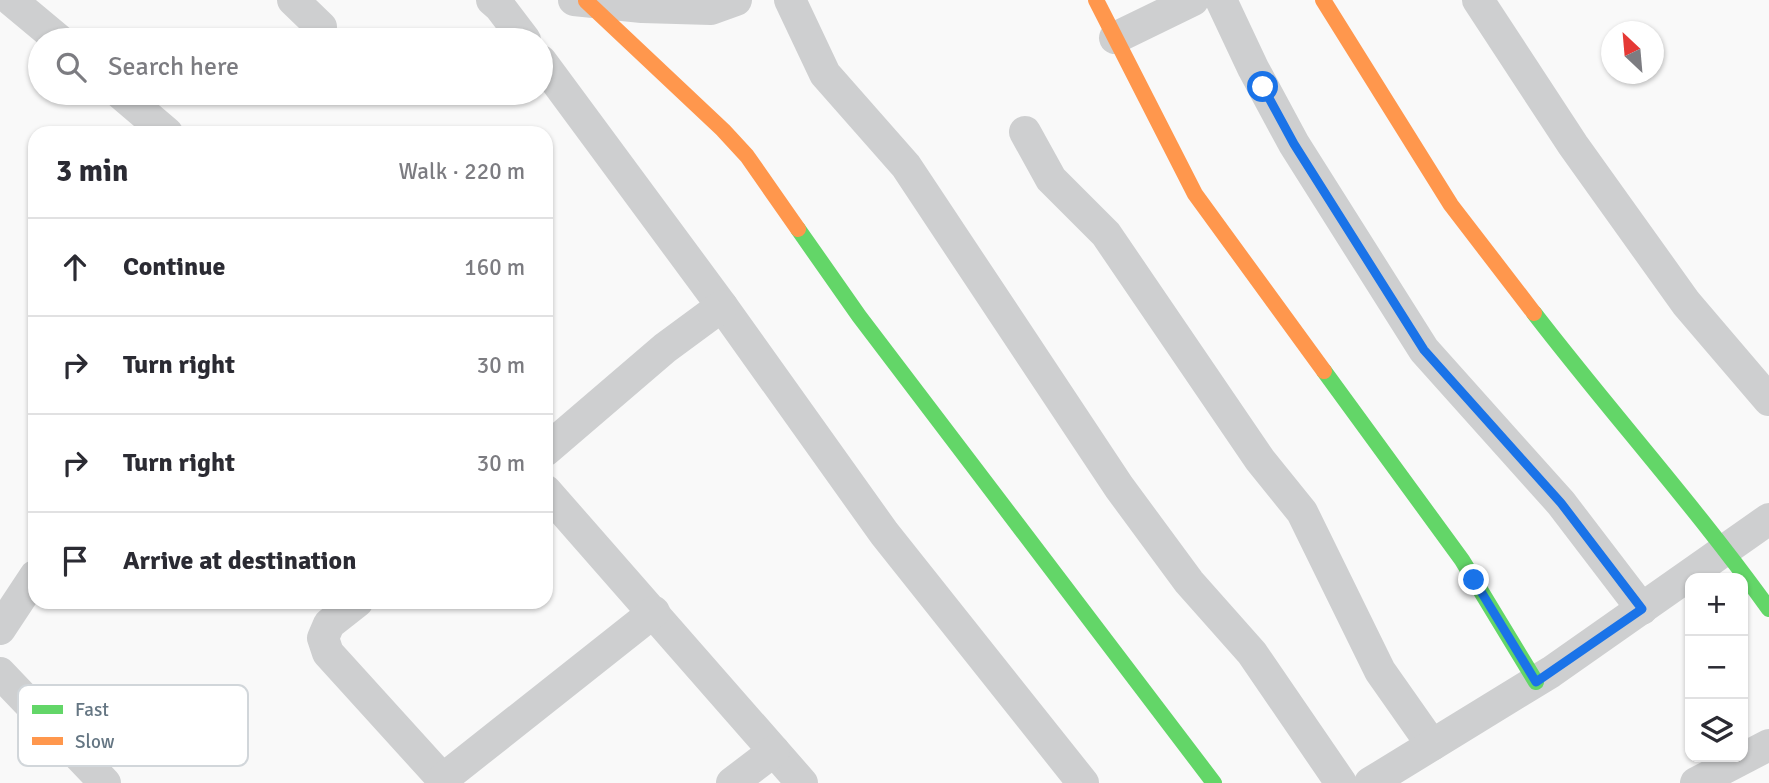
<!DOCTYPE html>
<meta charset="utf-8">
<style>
:root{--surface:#fff;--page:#f2f2f3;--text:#2b2b33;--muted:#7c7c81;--line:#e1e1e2}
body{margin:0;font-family:Signika,sans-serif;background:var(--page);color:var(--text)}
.controls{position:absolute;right:21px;bottom:21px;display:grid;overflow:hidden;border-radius:14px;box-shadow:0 2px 5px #0004}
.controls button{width:63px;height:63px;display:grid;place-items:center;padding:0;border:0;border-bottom:2px solid var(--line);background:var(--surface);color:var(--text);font:35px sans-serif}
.compass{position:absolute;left:1601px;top:21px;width:63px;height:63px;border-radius:50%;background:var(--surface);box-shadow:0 2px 5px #0004;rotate:334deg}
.stop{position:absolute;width:21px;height:21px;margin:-16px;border:5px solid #1a73e8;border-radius:50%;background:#fff}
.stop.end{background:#1a73e8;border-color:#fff;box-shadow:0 2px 7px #0008}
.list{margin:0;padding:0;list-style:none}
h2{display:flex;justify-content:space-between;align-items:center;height:91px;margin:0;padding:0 28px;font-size:30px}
h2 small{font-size:23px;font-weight:400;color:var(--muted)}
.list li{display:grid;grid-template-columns:46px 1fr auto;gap:21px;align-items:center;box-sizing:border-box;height:98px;padding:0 28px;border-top:2px solid var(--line)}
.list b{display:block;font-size:26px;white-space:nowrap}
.list em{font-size:23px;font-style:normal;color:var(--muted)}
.icon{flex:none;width:38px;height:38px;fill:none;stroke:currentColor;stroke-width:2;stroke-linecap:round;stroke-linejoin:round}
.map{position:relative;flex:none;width:1769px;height:783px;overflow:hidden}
.search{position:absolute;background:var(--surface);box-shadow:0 2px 5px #0004;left:28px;top:28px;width:525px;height:77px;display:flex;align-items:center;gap:18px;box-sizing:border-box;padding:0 24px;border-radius:38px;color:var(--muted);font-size:26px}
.panel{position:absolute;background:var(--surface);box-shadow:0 2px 5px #0004;left:28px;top:126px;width:525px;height:483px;border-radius:21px}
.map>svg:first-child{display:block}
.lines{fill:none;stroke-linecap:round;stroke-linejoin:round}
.street{stroke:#cecfd0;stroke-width:32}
.fast{stroke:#63d668;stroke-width:16}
.slow{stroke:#ff974d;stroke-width:16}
.route{stroke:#1a73e8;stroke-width:9}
.key{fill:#fff;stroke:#d1d6da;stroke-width:2}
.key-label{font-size:19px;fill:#657683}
</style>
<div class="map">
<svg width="1769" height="783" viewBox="0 0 1769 783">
<rect width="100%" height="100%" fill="#f9f9f9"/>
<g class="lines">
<g class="street">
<polyline points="11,0 59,40"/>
<polyline points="293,0 321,27"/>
<polyline points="492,0 500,7 525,40"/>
<polyline points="574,0 642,7 711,9 736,0"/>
<polyline points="790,0 825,74 906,166 1119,487 1189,582 1252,653 1341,783"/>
<polyline points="1221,0 1253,68 1294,144 1424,350 1561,503 1642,609"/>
<polyline points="1478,0 1573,145 1686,303 1769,400"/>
<polyline points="1115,38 1193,0"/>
<polyline points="541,61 722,306 884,533 1083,783"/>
<polyline points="120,93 167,133"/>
<polyline points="1025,132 1051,179 1106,234 1260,460 1302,512 1380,671 1432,745"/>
<polyline points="546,450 665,348 722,306"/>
<polyline points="546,491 802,783"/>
<polyline points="357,602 329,624 323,638 328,653 446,783"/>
<polyline points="0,629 35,576"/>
<polyline points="0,673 105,783"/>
<polyline points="443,779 654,612"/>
<polyline points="732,783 774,751"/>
<polyline points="1370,783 1551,672 1769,519"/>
<polyline points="1696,783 1769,745"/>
</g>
<g class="fast">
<polyline points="798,229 859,316 1214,783"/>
<path d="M 1534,313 C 1611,413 1695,506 1769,609"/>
<polyline points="1324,371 1462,560 1536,682"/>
</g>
<g class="slow">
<polyline points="1096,0 1195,194 1324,371"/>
<polyline points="1323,0 1451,205 1534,313"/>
<polyline points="586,1 723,130 747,156 798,229"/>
</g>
</g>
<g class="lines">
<polyline class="route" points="1263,87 1294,144 1424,350 1561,503 1642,609 1536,682 1474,580"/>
</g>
<rect x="18" y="685" width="230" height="81" rx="10" class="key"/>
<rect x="32" y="705" width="31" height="9" fill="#63d668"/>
<rect x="32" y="737" width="31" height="8" fill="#ff974d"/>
<g class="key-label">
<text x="75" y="716">Fast</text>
<text x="75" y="748">Slow</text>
</g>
</svg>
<div class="controls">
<button>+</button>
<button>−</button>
<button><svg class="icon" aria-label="layers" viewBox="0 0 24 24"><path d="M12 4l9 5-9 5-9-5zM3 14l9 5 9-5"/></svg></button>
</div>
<svg class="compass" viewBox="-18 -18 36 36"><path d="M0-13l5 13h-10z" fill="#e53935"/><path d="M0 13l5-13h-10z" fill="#7c7c81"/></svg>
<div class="stop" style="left:1263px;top:87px"></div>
<div class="stop end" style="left:1474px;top:580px"></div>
<div class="search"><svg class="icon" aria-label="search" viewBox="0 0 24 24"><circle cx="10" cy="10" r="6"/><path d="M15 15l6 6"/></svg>Search here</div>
<section class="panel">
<h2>3 min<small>Walk · 220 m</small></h2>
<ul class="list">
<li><svg class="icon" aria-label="ahead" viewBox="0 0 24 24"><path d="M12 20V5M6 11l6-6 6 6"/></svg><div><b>Continue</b></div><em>160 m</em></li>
<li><svg class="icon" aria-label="right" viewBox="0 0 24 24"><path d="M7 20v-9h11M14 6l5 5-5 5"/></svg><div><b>Turn right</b></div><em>30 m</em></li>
<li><svg class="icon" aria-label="right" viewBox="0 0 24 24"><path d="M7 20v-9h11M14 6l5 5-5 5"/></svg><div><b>Turn right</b></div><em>30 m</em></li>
<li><svg class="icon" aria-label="arrive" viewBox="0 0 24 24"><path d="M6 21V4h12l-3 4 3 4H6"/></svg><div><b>Arrive at destination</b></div></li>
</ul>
</section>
</div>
